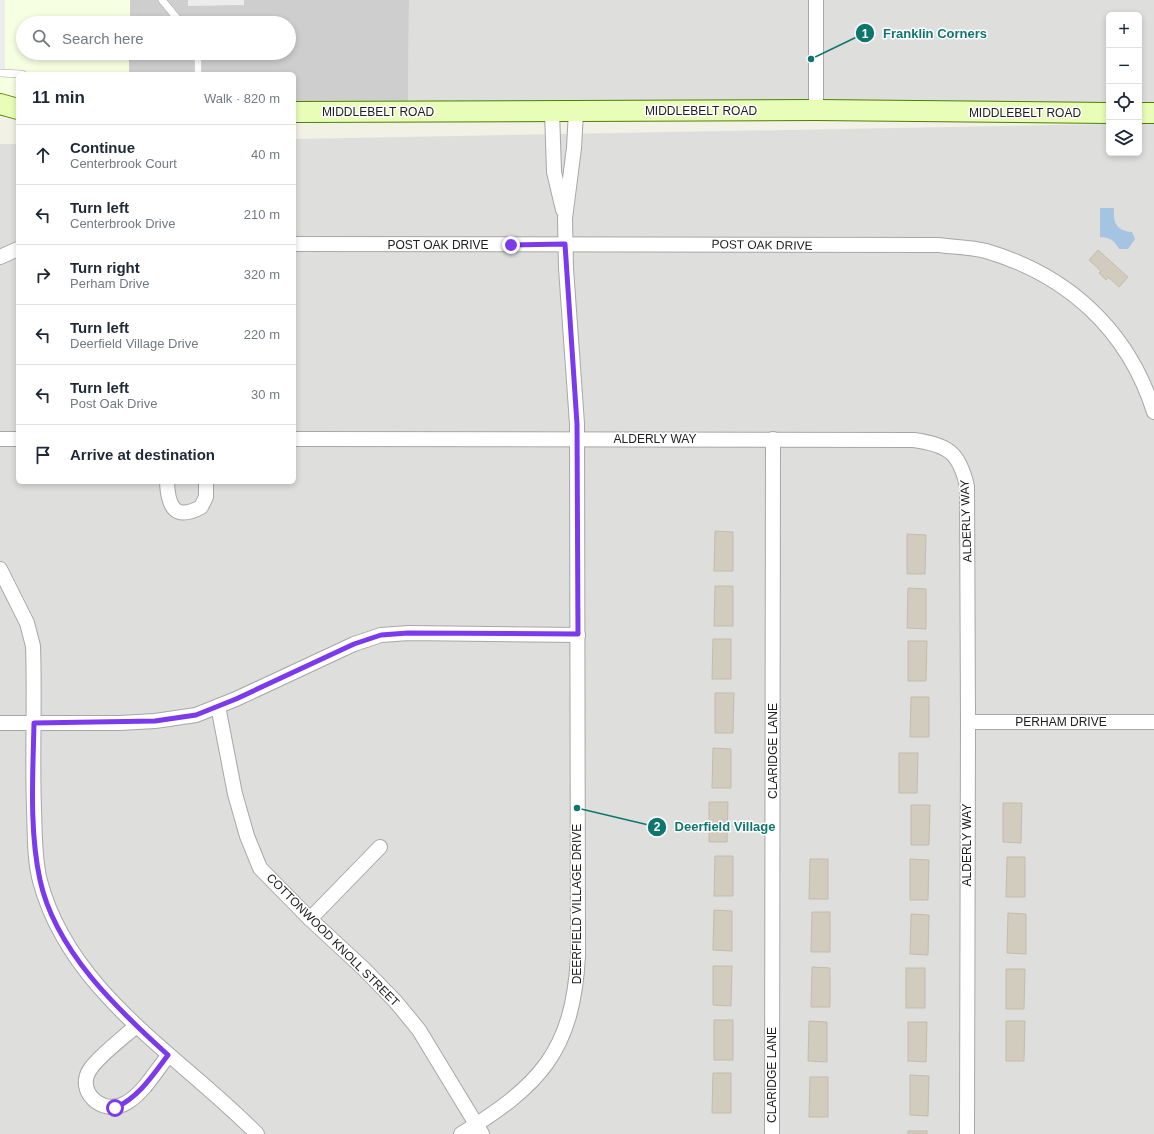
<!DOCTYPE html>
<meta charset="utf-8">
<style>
:root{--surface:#fff;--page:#f6f6f7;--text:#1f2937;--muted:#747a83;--line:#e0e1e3}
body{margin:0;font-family:Helvetica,sans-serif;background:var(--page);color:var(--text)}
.controls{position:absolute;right:12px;top:12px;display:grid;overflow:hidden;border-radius:6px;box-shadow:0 2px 6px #0003}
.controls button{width:36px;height:36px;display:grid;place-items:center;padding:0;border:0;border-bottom:1px solid var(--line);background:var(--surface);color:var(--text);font:20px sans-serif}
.stop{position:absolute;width:12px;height:12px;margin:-9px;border:3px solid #7c3aed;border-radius:50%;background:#fff}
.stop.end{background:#7c3aed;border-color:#fff;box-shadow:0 1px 4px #0008}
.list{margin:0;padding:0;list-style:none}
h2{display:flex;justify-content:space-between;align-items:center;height:52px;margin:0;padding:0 16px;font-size:17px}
h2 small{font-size:13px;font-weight:400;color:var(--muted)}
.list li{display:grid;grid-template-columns:26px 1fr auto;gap:12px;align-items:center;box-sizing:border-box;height:60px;padding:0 16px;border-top:1px solid var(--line)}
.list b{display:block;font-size:15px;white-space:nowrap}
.list p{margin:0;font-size:13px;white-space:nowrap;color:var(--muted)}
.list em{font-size:13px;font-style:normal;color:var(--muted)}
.icon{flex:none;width:22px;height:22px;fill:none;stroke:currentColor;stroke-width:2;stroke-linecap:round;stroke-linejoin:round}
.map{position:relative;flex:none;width:1154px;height:1134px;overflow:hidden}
.search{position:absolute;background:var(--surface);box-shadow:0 2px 6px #0003;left:16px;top:16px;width:280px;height:44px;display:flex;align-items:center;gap:10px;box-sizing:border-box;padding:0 14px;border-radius:22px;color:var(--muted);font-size:15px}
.panel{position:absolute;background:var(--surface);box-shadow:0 2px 6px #0003;left:16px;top:72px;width:280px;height:412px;border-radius:6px}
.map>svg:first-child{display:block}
.residential{fill:#dededd}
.education{fill:#f7ffe2}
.religious{fill:#cecece}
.parking{fill:#ececec}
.water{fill:#a4c4e2}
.building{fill:#d2ccbf;stroke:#c4bca7}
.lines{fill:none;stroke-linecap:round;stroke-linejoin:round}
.lane-casing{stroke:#a7a7a7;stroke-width:8}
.street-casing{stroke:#a7a7a7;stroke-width:16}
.secondary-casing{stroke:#507f00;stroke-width:22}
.lane{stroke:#fff;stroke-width:7}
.street{stroke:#fff;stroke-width:14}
.secondary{stroke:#e8feb8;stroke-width:20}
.route{stroke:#7c3aed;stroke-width:5}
.labels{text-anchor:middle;stroke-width:3;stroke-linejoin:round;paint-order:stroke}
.street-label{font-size:12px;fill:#202020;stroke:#fff}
.leader{fill:none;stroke:#0f766e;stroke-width:1.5}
.callout-dot{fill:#0f766e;stroke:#fff;stroke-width:1.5}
.mark-label{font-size:12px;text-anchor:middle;font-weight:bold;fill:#fff}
.callout-label{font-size:13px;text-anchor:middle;font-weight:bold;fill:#0f766e;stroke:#fff;stroke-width:3;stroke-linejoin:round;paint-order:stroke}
</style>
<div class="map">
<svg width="1154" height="1134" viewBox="0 0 1154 1134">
<rect width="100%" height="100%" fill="#f1f1e6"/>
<g class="residential">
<polygon points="409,0 1154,0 1154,102 1139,102 1139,15 1109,15 1109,102 513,104 408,102"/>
<polygon points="1139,123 1154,123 1154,1134 0,1134 0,144 18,144 18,482 294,482 294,139 1109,124 1109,153 1139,153"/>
</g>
<polygon class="education" points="0,0 130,0 130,23 23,23 23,53 129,53 129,74 18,74 18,98 0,98"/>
<polygon class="religious" points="130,0 409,0 408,102 294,102 294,74 129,74 129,53 289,53 289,23 130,23"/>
<g class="parking">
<rect x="0" y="0" width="5" height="75"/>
<polygon points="188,0 244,0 244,5 188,6"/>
</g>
<path class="water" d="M 1100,208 L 1114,208 C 1113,222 1116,231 1132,232 L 1135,239 L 1128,249 L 1119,249 C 1115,241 1110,237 1100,237 Z"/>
<g class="building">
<polygon points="1098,250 1128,277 1119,287 1108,277 1106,280 1099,273 1101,271 1089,260"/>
<polygon points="715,531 733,532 733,571 714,571"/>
<polygon points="907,534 926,535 925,574 907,574"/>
<polygon points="715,586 733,586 733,626 714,626"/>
<polygon points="908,588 926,589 926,629 907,628"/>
<polygon points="713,639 731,639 731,679 712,679"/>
<polygon points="908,641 927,641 926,681 908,681"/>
<polygon points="715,693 734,693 733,733 715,733"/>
<polygon points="911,697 929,697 929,737 910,737"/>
<polygon points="713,748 731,749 731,788 712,788"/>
<polygon points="899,753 918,753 917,793 899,793"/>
<polygon points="709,802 728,802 727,842 709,842"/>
<polygon points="1003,803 1022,803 1021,843 1003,842"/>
<polygon points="911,805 930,805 929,845 911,845"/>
<polygon points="715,856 733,856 733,896 714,896"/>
<polygon points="1007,857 1025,857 1025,897 1006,897"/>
<polygon points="810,859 828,859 828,899 809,899"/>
<polygon points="910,859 929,860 928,900 910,900"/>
<polygon points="714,910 732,911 732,951 713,950"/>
<polygon points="812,912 830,912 830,952 811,952"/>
<polygon points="1008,913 1026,914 1026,954 1007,953"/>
<polygon points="911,914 929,915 928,955 910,954"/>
<polygon points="713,966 732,966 731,1006 713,1005"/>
<polygon points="812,967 830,968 830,1007 811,1007"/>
<rect x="906" y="968" width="19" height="40"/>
<polygon points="1006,969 1025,969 1024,1009 1006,1009"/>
<rect x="714" y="1020" width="19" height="40"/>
<polygon points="809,1021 827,1022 827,1062 808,1061"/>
<polygon points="1006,1021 1025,1021 1024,1061 1006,1061"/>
<polygon points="908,1022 927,1022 926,1062 908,1061"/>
<polygon points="713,1073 731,1073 731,1113 712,1113"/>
<polygon points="910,1075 929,1076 928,1116 910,1115"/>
<polygon points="810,1077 828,1077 828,1117 809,1117"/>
<rect x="908" y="1131" width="19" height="3"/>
</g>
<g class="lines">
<defs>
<g id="lane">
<polyline points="162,0 181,23"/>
<polyline points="198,53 198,74"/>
<polyline points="0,73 22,74"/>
</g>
<g id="street">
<polyline points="816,0 816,110"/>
<polyline points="552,111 554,172 563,210"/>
<path d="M 294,244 L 938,245 C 953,247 971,247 986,251 C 1068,275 1128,330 1154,412"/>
<polyline points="0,257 18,249"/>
<polyline points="0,439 18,439"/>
<path d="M 294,439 L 914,440 C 948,445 959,452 967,486 L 968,722 L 967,1134"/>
<path d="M 167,482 C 168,507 175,521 201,507 L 206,497 L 206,482"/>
<path d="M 0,569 L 27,623 L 33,646 C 35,700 32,754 34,809 C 35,832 34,858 40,881 C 70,994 181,1056 257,1134"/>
<polyline points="218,706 235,794 247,836 260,868 310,919 363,968 396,1002 419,1030 482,1134"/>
<polyline points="968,722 1154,722"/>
<polyline points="0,723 120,723 155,721 196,715 236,699 354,644 381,635 409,633 578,635"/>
<polyline points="310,919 380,847"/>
<path d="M 136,1026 C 124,1037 100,1055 91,1068 C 74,1090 102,1117 126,1103 C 144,1093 156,1070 169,1055"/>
<path d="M 461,1134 C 539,1086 573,1052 578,956 L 577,424 L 566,268 L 565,218 L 574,148 L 576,111"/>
<polyline points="772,1134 773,439"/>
</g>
<g id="secondary">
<polyline points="0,104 18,109"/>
<polyline points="294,112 816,110 1109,113"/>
<polyline points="1139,113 1154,113"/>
</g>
</defs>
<use href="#lane" class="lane-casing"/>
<use href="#street" class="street-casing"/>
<use href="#secondary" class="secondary-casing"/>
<use href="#lane" class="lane"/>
<use href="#street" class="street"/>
<use href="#secondary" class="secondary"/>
</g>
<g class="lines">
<path class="route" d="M 115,1108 C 139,1097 153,1075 168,1055 C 117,1009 55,950 40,880 C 29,829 33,774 34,723 L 155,721 L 196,715 L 236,699 L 354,644 L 381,635 L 408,633 L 578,634 L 577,424 L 565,244 L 511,245"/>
</g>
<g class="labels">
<g class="street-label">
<text x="701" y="115">MIDDLEBELT ROAD</text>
<text x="378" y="116">MIDDLEBELT ROAD</text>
<text x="1025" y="117">MIDDLEBELT ROAD</text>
<text x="438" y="249">POST OAK DRIVE</text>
<text transform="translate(762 245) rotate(1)" y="4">POST OAK DRIVE</text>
<text x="655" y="443">ALDERLY WAY</text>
<text transform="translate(966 521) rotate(-92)" y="4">ALDERLY WAY</text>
<text x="1061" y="726">PERHAM DRIVE</text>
<text transform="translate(773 751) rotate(-90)" y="4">CLARIDGE LANE</text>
<text transform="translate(967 845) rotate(-90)" y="4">ALDERLY WAY</text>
<text transform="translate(577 904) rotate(-90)" y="4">DEERFIELD VILLAGE DRIVE</text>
<text transform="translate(333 940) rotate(45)" y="4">COTTONWOOD KNOLL STREET</text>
<text transform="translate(772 1075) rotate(-90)" y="4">CLARIDGE LANE</text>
</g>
</g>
<path class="leader" d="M811 59L865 33M577 808L657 827"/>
<g class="callout-dot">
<circle cx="811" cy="59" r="4"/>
<circle cx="577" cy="808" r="4"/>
<circle cx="865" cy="33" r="10"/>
<circle cx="657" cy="827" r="10"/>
</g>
<g class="mark-label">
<text x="865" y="38">1</text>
<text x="657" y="831">2</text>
</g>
<g class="callout-label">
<text x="935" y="38">Franklin Corners</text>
<text x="725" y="831">Deerfield Village</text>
</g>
</svg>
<div class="controls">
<button>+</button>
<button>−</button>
<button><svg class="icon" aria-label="locate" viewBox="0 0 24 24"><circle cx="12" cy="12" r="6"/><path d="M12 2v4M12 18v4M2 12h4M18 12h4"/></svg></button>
<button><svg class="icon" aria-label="layers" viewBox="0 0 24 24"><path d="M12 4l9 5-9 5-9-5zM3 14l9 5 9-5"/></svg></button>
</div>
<div class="stop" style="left:115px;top:1108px"></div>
<div class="stop end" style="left:511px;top:245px"></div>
<div class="search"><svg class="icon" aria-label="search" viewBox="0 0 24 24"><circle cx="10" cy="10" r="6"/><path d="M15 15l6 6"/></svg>Search here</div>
<section class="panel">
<h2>11 min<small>Walk · 820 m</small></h2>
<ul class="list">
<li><svg class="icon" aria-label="ahead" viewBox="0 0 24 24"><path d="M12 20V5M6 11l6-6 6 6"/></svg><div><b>Continue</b><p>Centerbrook Court</p></div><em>40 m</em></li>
<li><svg class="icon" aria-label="left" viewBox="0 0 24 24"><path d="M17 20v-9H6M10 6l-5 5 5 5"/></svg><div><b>Turn left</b><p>Centerbrook Drive</p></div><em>210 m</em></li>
<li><svg class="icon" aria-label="right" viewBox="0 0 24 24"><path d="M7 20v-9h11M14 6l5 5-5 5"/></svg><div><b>Turn right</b><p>Perham Drive</p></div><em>320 m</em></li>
<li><svg class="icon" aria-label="left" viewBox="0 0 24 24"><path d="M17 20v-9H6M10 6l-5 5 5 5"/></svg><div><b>Turn left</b><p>Deerfield Village Drive</p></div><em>220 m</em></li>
<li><svg class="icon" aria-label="left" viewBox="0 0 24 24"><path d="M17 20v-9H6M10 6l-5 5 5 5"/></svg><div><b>Turn left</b><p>Post Oak Drive</p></div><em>30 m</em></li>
<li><svg class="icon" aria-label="arrive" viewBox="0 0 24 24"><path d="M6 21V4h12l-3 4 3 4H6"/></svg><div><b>Arrive at destination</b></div></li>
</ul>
</section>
</div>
